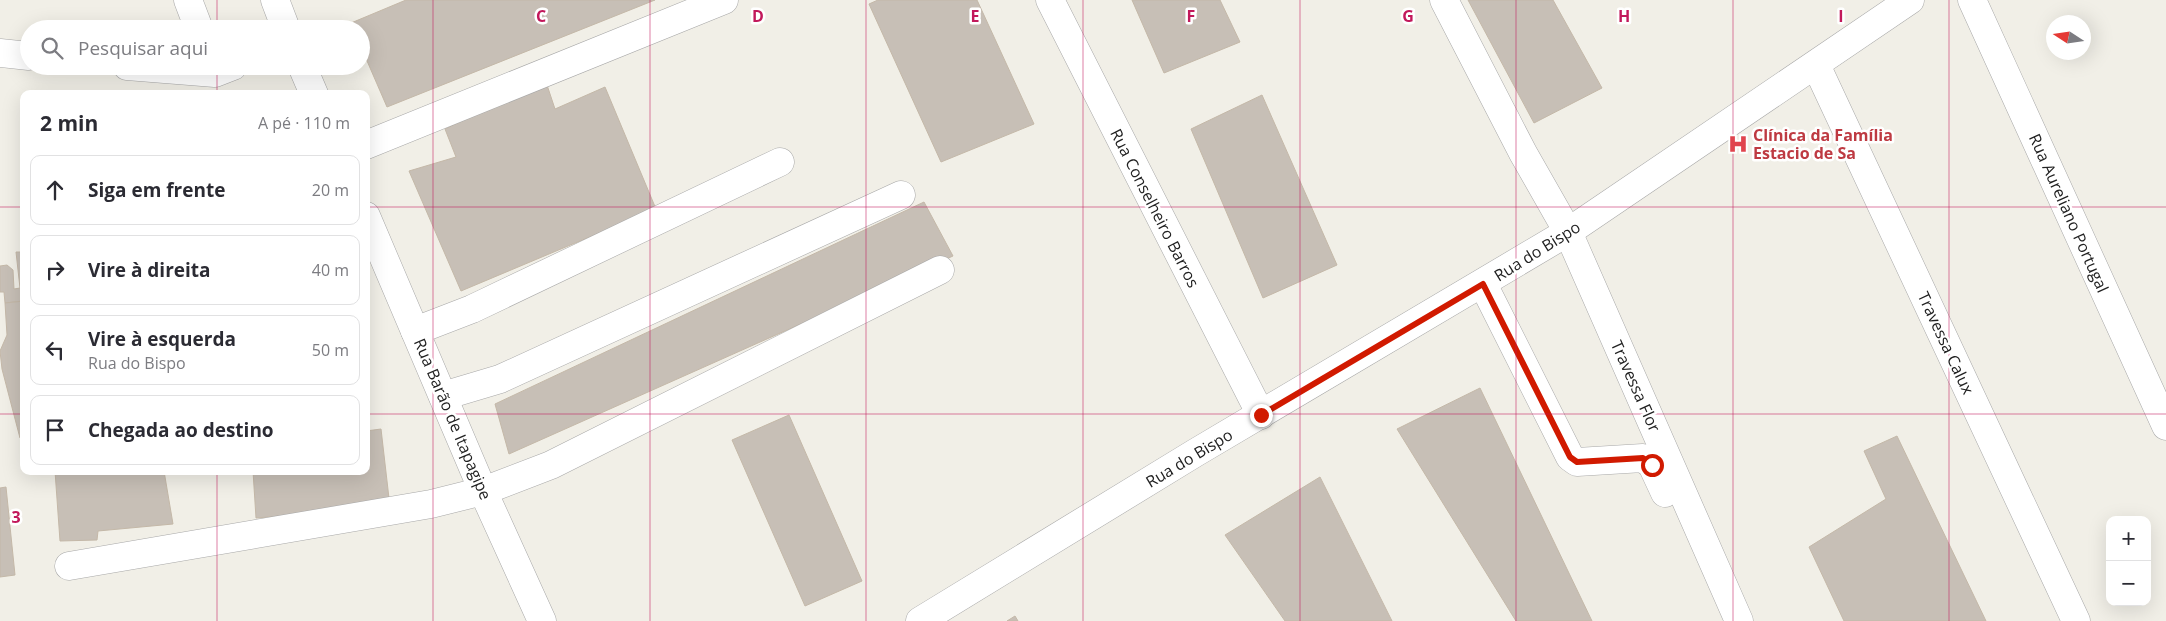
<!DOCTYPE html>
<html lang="pt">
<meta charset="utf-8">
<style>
:root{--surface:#fff;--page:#f7f7f7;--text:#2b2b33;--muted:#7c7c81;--line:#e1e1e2}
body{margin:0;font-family:"Open Sans",sans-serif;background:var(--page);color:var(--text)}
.controls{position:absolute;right:15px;bottom:15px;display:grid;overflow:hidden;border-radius:10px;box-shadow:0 5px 20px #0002}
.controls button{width:45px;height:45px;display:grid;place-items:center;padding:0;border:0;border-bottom:1px solid var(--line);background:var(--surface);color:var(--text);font:25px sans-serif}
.compass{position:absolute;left:2046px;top:15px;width:45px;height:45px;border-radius:50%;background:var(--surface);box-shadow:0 5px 20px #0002;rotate:282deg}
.stop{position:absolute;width:15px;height:15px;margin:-11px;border:4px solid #d11a00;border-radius:50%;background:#fff}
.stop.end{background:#d11a00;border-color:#fff;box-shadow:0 1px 5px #0008}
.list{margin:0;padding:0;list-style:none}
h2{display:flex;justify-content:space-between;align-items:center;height:65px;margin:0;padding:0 20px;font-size:21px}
h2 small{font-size:16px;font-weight:400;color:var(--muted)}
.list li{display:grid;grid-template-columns:32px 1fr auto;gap:15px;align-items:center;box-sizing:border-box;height:70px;margin:0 10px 10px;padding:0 10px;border:1px solid var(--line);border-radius:10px}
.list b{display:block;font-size:19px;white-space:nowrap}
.list p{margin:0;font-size:16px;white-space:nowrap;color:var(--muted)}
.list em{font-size:16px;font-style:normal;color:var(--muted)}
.icon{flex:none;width:28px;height:28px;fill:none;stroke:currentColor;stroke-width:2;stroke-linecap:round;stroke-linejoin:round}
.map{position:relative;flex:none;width:2166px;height:621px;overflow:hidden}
.search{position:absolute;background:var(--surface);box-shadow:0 5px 20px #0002;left:20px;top:20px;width:350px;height:55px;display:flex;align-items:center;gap:12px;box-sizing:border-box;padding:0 18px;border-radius:28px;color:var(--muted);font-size:19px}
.panel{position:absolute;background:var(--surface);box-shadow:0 5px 20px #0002;left:20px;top:90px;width:350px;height:385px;border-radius:10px}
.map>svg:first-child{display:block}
.building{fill:#c7bfb6;stroke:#c4b8a8}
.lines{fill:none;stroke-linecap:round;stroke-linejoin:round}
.minor-casing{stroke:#a8a8a8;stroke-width:29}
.minor{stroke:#fff;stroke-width:28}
.route{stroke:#d11a00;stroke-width:6}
.grid{fill:none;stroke:#c2185b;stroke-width:1;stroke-opacity:0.55}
.labels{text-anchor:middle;stroke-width:5;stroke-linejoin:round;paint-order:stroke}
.health-label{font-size:16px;font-weight:bold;fill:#be3a42;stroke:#fff;text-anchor:start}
.street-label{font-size:16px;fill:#212121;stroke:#fff}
.grid-label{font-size:16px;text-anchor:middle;font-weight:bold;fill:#c2185b;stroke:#fff;stroke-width:5;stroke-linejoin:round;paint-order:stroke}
</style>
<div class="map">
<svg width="2166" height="621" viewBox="0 0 2166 621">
<rect width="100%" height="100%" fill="#f1efe7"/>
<g class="building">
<polygon points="406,0 655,0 387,107 361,47 361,29 353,29 351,23"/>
<polygon points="878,0 977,0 1034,124 941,162 869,4"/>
<polygon points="1132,0 1220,0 1240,42 1164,73"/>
<polygon points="1468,0 1553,0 1602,88 1534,123"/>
<polygon points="546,82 555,109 605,87 656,209 461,291 409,171 456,157 445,129"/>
<polygon points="1262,95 1337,265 1263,298 1191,129"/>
<polygon points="924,202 953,256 509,454 495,404"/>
<polygon points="16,252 24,252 24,301 5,303 4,292 0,292 0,266 7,265 13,270 14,289 20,288"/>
<polygon points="24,301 24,438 20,438 2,369 0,351 7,335 5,303"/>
<polygon points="1480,388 1592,621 1516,621 1397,429"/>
<polygon points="789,415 862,581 805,606 732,440"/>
<polygon points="381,429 390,507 256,518 253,471 366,471 366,431"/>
<polygon points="1897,436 1986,621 1844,621 1809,547 1886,499 1864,451"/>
<polygon points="55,471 164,471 173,524 98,531 97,540 60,541"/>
<polygon points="1320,477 1392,621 1285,621 1225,535"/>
<polygon points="6,487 15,575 0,577 0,488"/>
<polygon points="1015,616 1018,621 1007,621"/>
</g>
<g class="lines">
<defs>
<g id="minor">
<polyline points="188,0 199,29"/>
<polyline points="275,0 286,29"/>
<polyline points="1050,0 1261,415"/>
<polyline points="1444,0 1523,153 1568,232 1739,621"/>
<polyline points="1972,0 2166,426"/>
<polyline points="0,53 29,56"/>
<polyline points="1816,65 2076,621"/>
<polyline points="127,66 215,73 233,66"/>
<polyline points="302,66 314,94"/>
<polyline points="366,145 724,0"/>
<polyline points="366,216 483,491 542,621"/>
<polyline points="1483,284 1570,457 1577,462 1643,458 1652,465 1665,493"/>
<polyline points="415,331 472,309 780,162"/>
<polyline points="443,396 500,379 901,195"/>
<polyline points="69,566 431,504 483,491 551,465 940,270"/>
<polyline points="920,621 1195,453 1568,232 1910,0"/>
</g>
</defs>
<use href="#minor" class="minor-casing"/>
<use href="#minor" class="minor"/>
</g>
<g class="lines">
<polyline class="route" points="1261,415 1483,284 1570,457 1577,462 1643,458 1652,465"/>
</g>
<path class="grid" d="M 217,0 L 217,29M 433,0 L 433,621M 650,0 L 650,621M 866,0 L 866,621M 1083,0 L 1083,621M 1300,0 L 1300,621M 1516,0 L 1516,621M 1733,0 L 1733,621M 1949,0 L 1949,621M 217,66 L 217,94M 0,207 L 24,207M 366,207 L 2166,207M 0,414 L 24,414M 366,414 L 2166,414M 217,471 L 217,621"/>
<defs>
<symbol id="hospital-bare" viewBox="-9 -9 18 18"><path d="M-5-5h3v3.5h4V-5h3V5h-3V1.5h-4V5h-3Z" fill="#e0444e" stroke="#fff" stroke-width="2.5" paint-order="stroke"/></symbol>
</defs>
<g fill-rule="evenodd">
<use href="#hospital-bare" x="1724" y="130" width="28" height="28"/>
</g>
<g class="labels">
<g class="health-label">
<text x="1753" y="141">Clínica da Família<tspan x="1753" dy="18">Estacio de Sa</tspan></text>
</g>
<g class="street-label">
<text transform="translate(1155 208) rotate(63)" y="6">Rua Conselheiro Barros</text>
<text transform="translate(2069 213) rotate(66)" y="6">Rua Aureliano Portugal</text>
<text transform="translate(1537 251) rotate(-32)" y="6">Rua do Bispo</text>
<text transform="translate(1946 343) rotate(65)" y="6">Travessa Calux</text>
<text transform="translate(1636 386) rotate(66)" y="6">Travessa Flor</text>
<text transform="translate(453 419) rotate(67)" y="6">Rua Barão de Itapagipe</text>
<text transform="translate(1189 458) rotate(-31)" y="6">Rua do Bispo</text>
</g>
</g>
<g class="grid-label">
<text x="541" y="22">C</text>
<text x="758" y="22">D</text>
<text x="975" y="22">E</text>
<text x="1191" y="22">F</text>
<text x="1408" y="22">G</text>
<text x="1624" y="22">H</text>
<text x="1841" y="22">I</text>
<text x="16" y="523">3</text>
</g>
</svg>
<div class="controls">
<button>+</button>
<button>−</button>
</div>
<svg class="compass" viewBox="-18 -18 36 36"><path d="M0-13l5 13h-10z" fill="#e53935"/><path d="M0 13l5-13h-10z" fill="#7c7c81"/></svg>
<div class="stop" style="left:1652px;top:465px"></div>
<div class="stop end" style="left:1261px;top:415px"></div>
<div class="search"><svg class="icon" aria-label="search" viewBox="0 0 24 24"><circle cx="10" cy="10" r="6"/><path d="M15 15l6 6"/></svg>Pesquisar aqui</div>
<section class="panel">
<h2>2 min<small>A pé · 110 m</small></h2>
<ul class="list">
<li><svg class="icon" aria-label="ahead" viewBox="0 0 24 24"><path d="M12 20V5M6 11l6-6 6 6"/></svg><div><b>Siga em frente</b></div><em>20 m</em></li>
<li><svg class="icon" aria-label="right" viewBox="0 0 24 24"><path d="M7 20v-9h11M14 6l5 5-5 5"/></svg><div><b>Vire à direita</b></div><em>40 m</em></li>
<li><svg class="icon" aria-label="left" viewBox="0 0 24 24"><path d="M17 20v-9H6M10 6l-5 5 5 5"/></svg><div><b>Vire à esquerda</b><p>Rua do Bispo</p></div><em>50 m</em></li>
<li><svg class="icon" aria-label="arrive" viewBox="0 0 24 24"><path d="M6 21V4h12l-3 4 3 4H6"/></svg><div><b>Chegada ao destino</b></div></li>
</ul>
</section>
</div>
